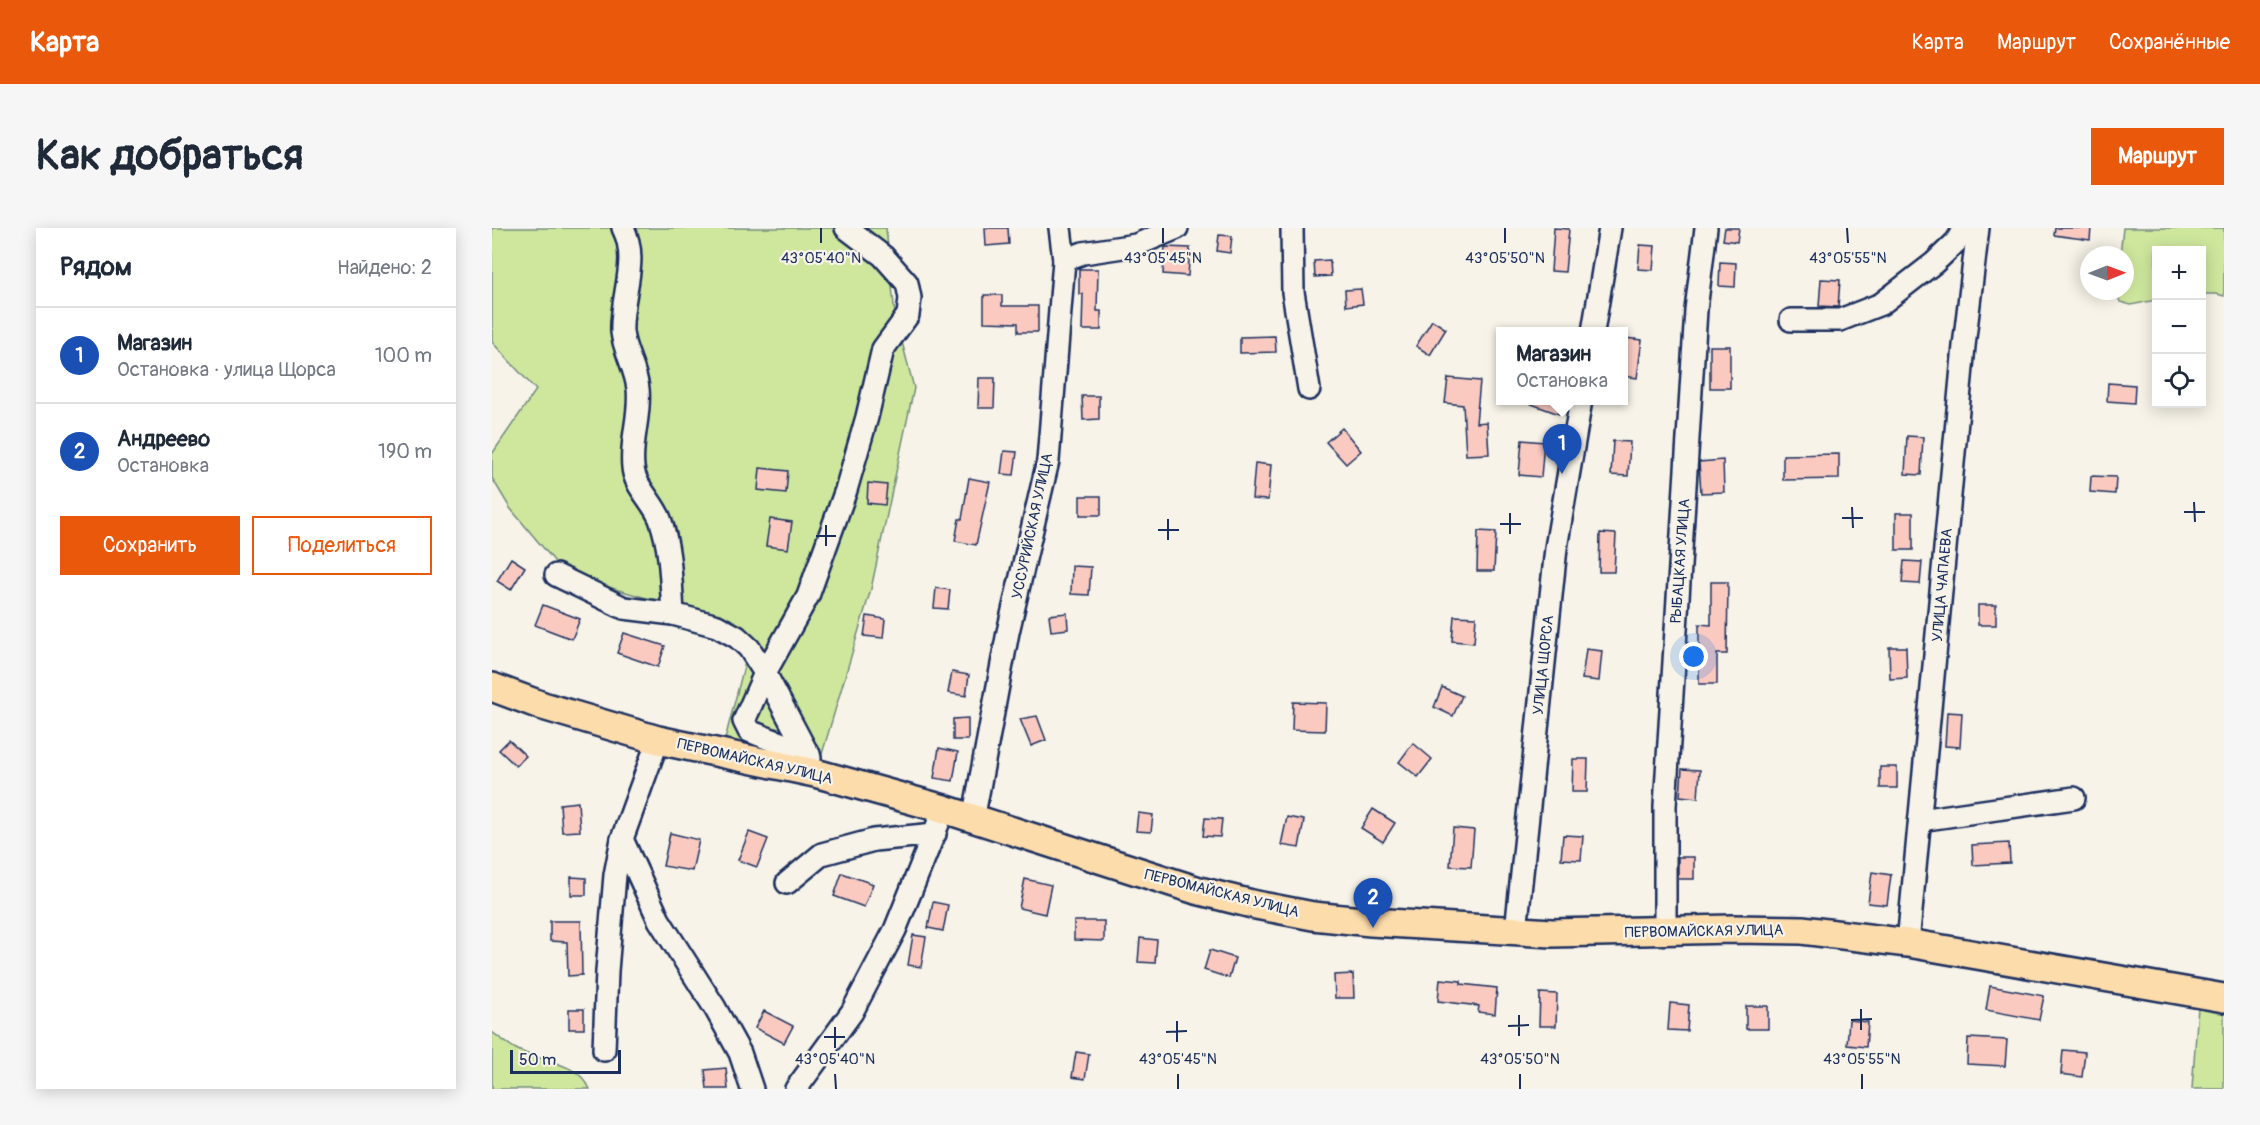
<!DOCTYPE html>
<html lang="ru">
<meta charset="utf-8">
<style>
:root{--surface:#fff;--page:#f6f6f7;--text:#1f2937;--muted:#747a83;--line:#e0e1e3;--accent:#ea580c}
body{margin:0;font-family:Pangolin,sans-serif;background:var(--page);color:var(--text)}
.controls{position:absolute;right:18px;top:18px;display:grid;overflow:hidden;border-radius:0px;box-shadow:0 3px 15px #0003}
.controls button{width:54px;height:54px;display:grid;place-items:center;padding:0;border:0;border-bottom:2px solid var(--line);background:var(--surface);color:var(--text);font:30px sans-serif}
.compass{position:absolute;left:1588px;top:18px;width:54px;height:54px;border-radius:50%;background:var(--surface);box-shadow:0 3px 15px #0003;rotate:89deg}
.scale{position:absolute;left:18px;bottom:15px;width:111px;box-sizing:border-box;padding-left:6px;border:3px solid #1b2f5e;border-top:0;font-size:16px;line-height:21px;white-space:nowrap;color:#1b2f5e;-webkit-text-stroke:4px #f7f3e8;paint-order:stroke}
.you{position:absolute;left:1202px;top:429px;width:21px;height:21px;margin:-15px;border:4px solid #fff;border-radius:50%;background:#1a73e8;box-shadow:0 0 0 9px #1a73e833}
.badge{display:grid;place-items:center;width:39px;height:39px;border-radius:50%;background:var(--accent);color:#fff;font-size:20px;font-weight:700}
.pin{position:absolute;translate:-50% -50px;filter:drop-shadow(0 2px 3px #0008)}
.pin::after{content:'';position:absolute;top:32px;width:21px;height:18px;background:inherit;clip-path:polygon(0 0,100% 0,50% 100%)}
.popup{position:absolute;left:1004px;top:99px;width:132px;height:78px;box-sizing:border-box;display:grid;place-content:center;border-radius:0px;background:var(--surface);filter:drop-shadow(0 2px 4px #0005);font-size:20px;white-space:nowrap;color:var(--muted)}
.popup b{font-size:22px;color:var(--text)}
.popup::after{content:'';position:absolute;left:50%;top:100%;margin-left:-12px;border:12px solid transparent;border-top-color:var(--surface)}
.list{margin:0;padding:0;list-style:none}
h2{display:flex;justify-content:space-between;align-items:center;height:78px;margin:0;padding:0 24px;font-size:26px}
h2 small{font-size:20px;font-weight:400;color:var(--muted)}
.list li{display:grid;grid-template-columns:39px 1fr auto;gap:18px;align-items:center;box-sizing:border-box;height:96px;padding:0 24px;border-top:2px solid var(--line)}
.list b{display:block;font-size:22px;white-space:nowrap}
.list p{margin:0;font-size:20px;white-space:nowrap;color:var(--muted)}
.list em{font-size:20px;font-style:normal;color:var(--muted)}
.actions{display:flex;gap:12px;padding:18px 24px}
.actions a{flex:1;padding:14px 0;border:2px solid var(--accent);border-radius:0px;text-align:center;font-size:21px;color:var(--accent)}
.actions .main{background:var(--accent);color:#fff}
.icon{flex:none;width:33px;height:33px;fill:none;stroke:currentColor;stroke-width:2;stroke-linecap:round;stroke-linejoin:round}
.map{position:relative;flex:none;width:1732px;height:861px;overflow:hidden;border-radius:0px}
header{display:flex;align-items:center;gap:36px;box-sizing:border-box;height:84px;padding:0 30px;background:var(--accent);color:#fff}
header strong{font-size:28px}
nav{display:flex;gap:33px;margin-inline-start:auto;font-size:21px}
.intro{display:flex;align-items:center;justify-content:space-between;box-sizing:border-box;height:144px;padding:0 36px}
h1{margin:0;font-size:42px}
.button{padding:15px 27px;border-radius:0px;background:var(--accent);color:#fff;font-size:21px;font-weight:700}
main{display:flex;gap:36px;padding:0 36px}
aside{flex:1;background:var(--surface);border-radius:0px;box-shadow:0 3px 15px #0003}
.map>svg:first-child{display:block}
.green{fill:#cee79d;stroke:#748b7e;stroke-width:1.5}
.building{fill:#facac1;stroke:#1b2f5e;stroke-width:1.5}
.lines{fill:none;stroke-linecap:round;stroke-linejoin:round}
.minor-casing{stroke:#1b2f5e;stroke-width:26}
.major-casing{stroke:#1b2f5e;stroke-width:32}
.minor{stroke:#f7f3e8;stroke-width:21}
.major{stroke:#fddcac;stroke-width:27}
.ticks{fill:none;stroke:#1b2f5e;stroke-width:2}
.labels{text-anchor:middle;stroke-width:4.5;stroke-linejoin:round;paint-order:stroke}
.street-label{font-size:15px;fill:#1b2f5e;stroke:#f7f3e8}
.ticks-label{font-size:15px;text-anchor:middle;fill:#1b2f5e;stroke:#f7f3e8;stroke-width:4.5;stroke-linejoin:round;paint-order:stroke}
</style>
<header>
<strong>Карта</strong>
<nav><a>Карта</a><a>Маршрут</a><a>Сохранённые</a></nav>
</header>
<div class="intro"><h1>Как добраться</h1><a class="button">Маршрут</a></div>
<main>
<aside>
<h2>Рядом<small>Найдено: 2</small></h2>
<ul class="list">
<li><span class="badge" style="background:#1a4fb4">1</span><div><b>Магазин</b><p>Остановка · улица Щорса</p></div><em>100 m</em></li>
<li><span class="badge" style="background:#1a4fb4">2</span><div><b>Андреево</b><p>Остановка</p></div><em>190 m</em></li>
</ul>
<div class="actions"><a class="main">Сохранить</a><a>Поделиться</a></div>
</aside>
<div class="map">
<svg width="1732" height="861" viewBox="0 0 1732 861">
<rect width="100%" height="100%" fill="#f7f3e8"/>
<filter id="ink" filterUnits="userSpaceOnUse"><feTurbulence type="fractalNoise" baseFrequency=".0167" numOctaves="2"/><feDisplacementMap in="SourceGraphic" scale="12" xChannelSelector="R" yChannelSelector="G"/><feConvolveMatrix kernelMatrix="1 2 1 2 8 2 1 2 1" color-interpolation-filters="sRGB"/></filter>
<g filter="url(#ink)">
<g class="green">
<polygon points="0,0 394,0 403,87 422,160 379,361 328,533 232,515 256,423 231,401 158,371 74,347 18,280 0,250 0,226 44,162 0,114"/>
<polygon points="1631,0 1732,0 1732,68 1725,66 1710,66 1710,22 1664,22 1664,72 1639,77 1628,74 1624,63 1633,63 1633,27 1628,27"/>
<polygon points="1706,779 1732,784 1732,861 1700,861"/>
<path d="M 0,804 C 8,810 15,816 24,821 C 47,834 86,833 98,861 L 0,861 Z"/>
</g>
<g class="building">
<polygon points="493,0 516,0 517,16 494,18"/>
<polygon points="1062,0 1077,1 1073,44 1059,43"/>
<polygon points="1233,0 1247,0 1245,14 1231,12"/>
<polygon points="1563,0 1599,0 1598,12 1562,7"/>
<polygon points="727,7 740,8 738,25 725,23"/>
<polygon points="1148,17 1163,18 1161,42 1146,41"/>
<polygon points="673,19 698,20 696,48 671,46"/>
<polygon points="838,32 839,48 823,49 822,33"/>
<polygon points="1228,34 1244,35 1243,59 1227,58"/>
<polygon points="587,41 606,41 605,83 609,83 609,102 590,102 591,66 587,66"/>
<polygon points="1329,51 1348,52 1346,79 1327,78"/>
<polygon points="869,61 871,76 854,78 853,62"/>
<polygon points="492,67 510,67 510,78 546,78 546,104 526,104 526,95 492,94"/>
<polygon points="940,92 954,101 938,127 924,118"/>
<polygon points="783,108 784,124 748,125 748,109"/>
<polygon points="1133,110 1150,112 1145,150 1131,148"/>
<rect x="1218" y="118" width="20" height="42"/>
<polygon points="487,150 503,150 502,180 486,180"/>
<polygon points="956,150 988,153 984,195 995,194 997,226 974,227 971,177 953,175"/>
<polygon points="1616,155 1643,157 1642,175 1615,173"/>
<polygon points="590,168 607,168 607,191 591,192"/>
<polygon points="1034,172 1072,172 1067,186 1034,174"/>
<polygon points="850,200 869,223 854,236 834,214"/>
<polygon points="1415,208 1431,209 1429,247 1413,246"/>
<polygon points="1030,212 1052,214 1049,249 1027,247"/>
<polygon points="1121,213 1138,214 1136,248 1119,247"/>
<polygon points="512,223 525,224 522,247 509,246"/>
<polygon points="1347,226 1347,251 1291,252 1291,227"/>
<polygon points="1231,232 1232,264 1209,265 1207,234"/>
<polygon points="763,235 779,237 776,272 760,271"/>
<polygon points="268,240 296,243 294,265 266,262"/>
<polygon points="1599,248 1624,249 1623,266 1598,264"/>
<polygon points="477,250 498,254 484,317 463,313 467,291 470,291"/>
<polygon points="376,255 395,257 393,277 375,275"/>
<rect x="588" y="268" width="21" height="19"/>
<rect x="1404" y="285" width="17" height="37"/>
<polygon points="278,291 300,294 296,321 274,318"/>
<polygon points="986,303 1004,304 1002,343 985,343"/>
<polygon points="1108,305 1124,306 1122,344 1107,344"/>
<polygon points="19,330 33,339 19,362 5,353"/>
<polygon points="1412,333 1430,334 1428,356 1410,355"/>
<polygon points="580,338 599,339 597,367 579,366"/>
<polygon points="1219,354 1236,354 1235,426 1225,426 1225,456 1207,456 1207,396 1219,397"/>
<polygon points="444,360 458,362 456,381 442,380"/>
<polygon points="51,377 88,391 80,411 43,397"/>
<rect x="1486" y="377" width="18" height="20"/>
<polygon points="575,385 576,401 559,403 557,387"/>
<polygon points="375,388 393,391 391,410 372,408"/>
<polygon points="962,388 984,389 982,415 960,413"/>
<polygon points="132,405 173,418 166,439 125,425"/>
<polygon points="1397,419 1414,419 1415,450 1398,451"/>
<polygon points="1094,421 1110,423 1107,453 1090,451"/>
<polygon points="460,444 477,447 474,468 456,465"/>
<polygon points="950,459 970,468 961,488 942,479"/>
<polygon points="801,474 834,475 833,503 800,502"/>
<polygon points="1455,484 1470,485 1468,519 1453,518"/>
<polygon points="545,488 554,512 539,518 528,491"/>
<polygon points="476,490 476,512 461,512 461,491"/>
<polygon points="17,512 34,528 24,538 7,522"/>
<polygon points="921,515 940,531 926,549 907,534"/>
<polygon points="447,520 466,524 461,553 442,550"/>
<polygon points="1081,531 1096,531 1095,564 1080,564"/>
<rect x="1388" y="539" width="17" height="21"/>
<polygon points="1190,541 1208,542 1206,570 1188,568"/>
<polygon points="86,574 88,603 70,604 68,576"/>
<polygon points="881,581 903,595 891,614 869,600"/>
<polygon points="646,585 661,587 659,604 644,603"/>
<polygon points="795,589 812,592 807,620 789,617"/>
<polygon points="713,590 730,591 728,609 711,608"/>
<polygon points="961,600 982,602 979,639 958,638"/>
<polygon points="257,604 276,611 265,639 246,632"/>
<polygon points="178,605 207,612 200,643 171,638"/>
<polygon points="1071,607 1091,608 1089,632 1069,631"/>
<polygon points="1517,615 1518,635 1481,637 1480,617"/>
<rect x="1186" y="629" width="16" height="22"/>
<polygon points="1380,644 1399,647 1395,677 1376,675"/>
<polygon points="350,645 381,656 372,679 342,668"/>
<polygon points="79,649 94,650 94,667 79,667"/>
<polygon points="533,651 559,657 553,686 527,680"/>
<polygon points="441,674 456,677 451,703 436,700"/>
<polygon points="58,693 89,693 90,747 76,748 75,714 58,713"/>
<polygon points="582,693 612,693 612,713 582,712"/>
<polygon points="421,707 434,709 429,739 416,737"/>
<polygon points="648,710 665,712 663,735 646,734"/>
<polygon points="718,722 743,730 737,750 712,742"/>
<polygon points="861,746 862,770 843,770 842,747"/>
<polygon points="948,751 969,753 969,756 1005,760 1003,786 986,784 987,778 946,773"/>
<polygon points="1498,758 1552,768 1547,792 1494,782"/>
<polygon points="1048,765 1065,766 1064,798 1047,798"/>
<polygon points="1178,775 1197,777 1195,803 1176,802"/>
<rect x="1254" y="778" width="22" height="23"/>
<rect x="77" y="781" width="15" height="20"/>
<polygon points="272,783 301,798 292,815 263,800"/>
<polygon points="1357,792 1376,794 1374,819 1355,817"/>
<polygon points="1476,810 1515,812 1513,838 1475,836"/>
<polygon points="1571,822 1593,824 1590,849 1569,846"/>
<polygon points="584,824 597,826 593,851 580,849"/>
<polygon points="234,840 236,861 215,861 213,842"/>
</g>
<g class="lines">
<defs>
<g id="minor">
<path d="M 131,0 C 148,33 128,69 130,104 C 132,123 144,141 146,161 C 149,187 138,213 141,239 C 142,258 161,273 168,291 C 179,321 179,354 181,386"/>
<polyline points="800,0 801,64 817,161"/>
<polyline points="572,32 591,25 644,17 685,0"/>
<polyline points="1299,92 1348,92 1389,76 1442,35 1464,14 1473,0"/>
<polyline points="1101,104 1118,0"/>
<polyline points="64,347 132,380 181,386 225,398 245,409 257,420 273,445 318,530"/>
<polyline points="317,526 257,503 252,493 273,445 316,368 354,262 375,189 391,121 416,87 418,70 415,55 391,28 354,0"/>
<polyline points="481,592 516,404 556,233 572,32 568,0"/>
<polyline points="1428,592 1582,570"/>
<polyline points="130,611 167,692 223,780 248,825 260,861"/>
<polyline points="295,655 330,626 382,612 443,606"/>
<polyline points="1024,703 1064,320 1089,172"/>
<polyline points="1173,703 1173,578 1204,82 1214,0"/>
<polyline points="1416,715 1472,118 1486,0"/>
<polyline points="112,822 115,743 123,647 130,611 166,512"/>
<polyline points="304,861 360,784 403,702 452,581"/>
</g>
<polyline id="major" points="0,459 51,478 166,512 323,545 452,581 704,662 764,677 821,688 879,694 1060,705 1240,701 1310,702 1416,715 1732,770"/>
</defs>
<use href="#minor" class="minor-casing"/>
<use href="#major" class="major-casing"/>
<use href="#minor" class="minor"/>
<use href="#major" class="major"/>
</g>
</g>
<path class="ticks" d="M 329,0 L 329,15M 671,0 L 671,15M 1013,0 L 1013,15M 1355,0 L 1356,15M 1702,274 L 1703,294M 1360,279 L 1361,300M 1692,284 L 1713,284M 1018,285 L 1018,306M 1350,290 L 1371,290M 676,291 L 676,312M 1008,296 L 1029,296M 334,297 L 334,318M 666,302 L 687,302M 324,308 L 344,308M 1369,781 L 1369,802M 1027,787 L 1027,808M 1359,792 L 1380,791M 685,793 L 685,814M 1016,798 L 1037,797M 343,799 L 343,820M 674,804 L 695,803M 332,809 L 353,809M 343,846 L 344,861M 686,846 L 686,861M 1028,846 L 1028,861M 1370,846 L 1370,861"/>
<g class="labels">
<g class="street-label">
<text transform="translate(540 298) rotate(-78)" y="5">УССУРИЙСКАЯ УЛИЦА</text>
<text transform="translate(1188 333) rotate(-86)" y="5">РЫБАЦКАЯ УЛИЦА</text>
<text transform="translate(1450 357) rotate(-85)" y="5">УЛИЦА ЧАПАЕВА</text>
<text transform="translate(1051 437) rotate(-84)" y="5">УЛИЦА ЩОРСА</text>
<text transform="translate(263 533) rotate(13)" y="5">ПЕРВОМАЙСКАЯ УЛИЦА</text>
<text transform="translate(730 665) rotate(14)" y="5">ПЕРВОМАЙСКАЯ УЛИЦА</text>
<text transform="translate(1212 703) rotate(-1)" y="5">ПЕРВОМАЙСКАЯ УЛИЦА</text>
</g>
</g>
<g class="ticks-label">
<text x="329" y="35">43°05'40"N</text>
<text x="671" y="35">43°05'45"N</text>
<text x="1013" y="35">43°05'50"N</text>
<text x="1356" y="35">43°05'55"N</text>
<text x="343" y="836">43°05'40"N</text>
<text x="686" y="836">43°05'45"N</text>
<text x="1028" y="836">43°05'50"N</text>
<text x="1370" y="836">43°05'55"N</text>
</g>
</svg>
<div class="controls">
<button>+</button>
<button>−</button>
<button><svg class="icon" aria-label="locate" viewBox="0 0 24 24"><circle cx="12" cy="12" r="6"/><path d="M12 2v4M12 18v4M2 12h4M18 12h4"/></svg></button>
</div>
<svg class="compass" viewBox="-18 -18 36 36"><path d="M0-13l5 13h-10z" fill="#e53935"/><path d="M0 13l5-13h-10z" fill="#747a83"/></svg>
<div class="scale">50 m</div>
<div class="you"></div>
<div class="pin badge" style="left:1070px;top:246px;background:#1a4fb4">1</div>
<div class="popup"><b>Магазин</b>Остановка</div>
<div class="pin badge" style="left:881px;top:700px;background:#1a4fb4">2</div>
</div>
</main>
